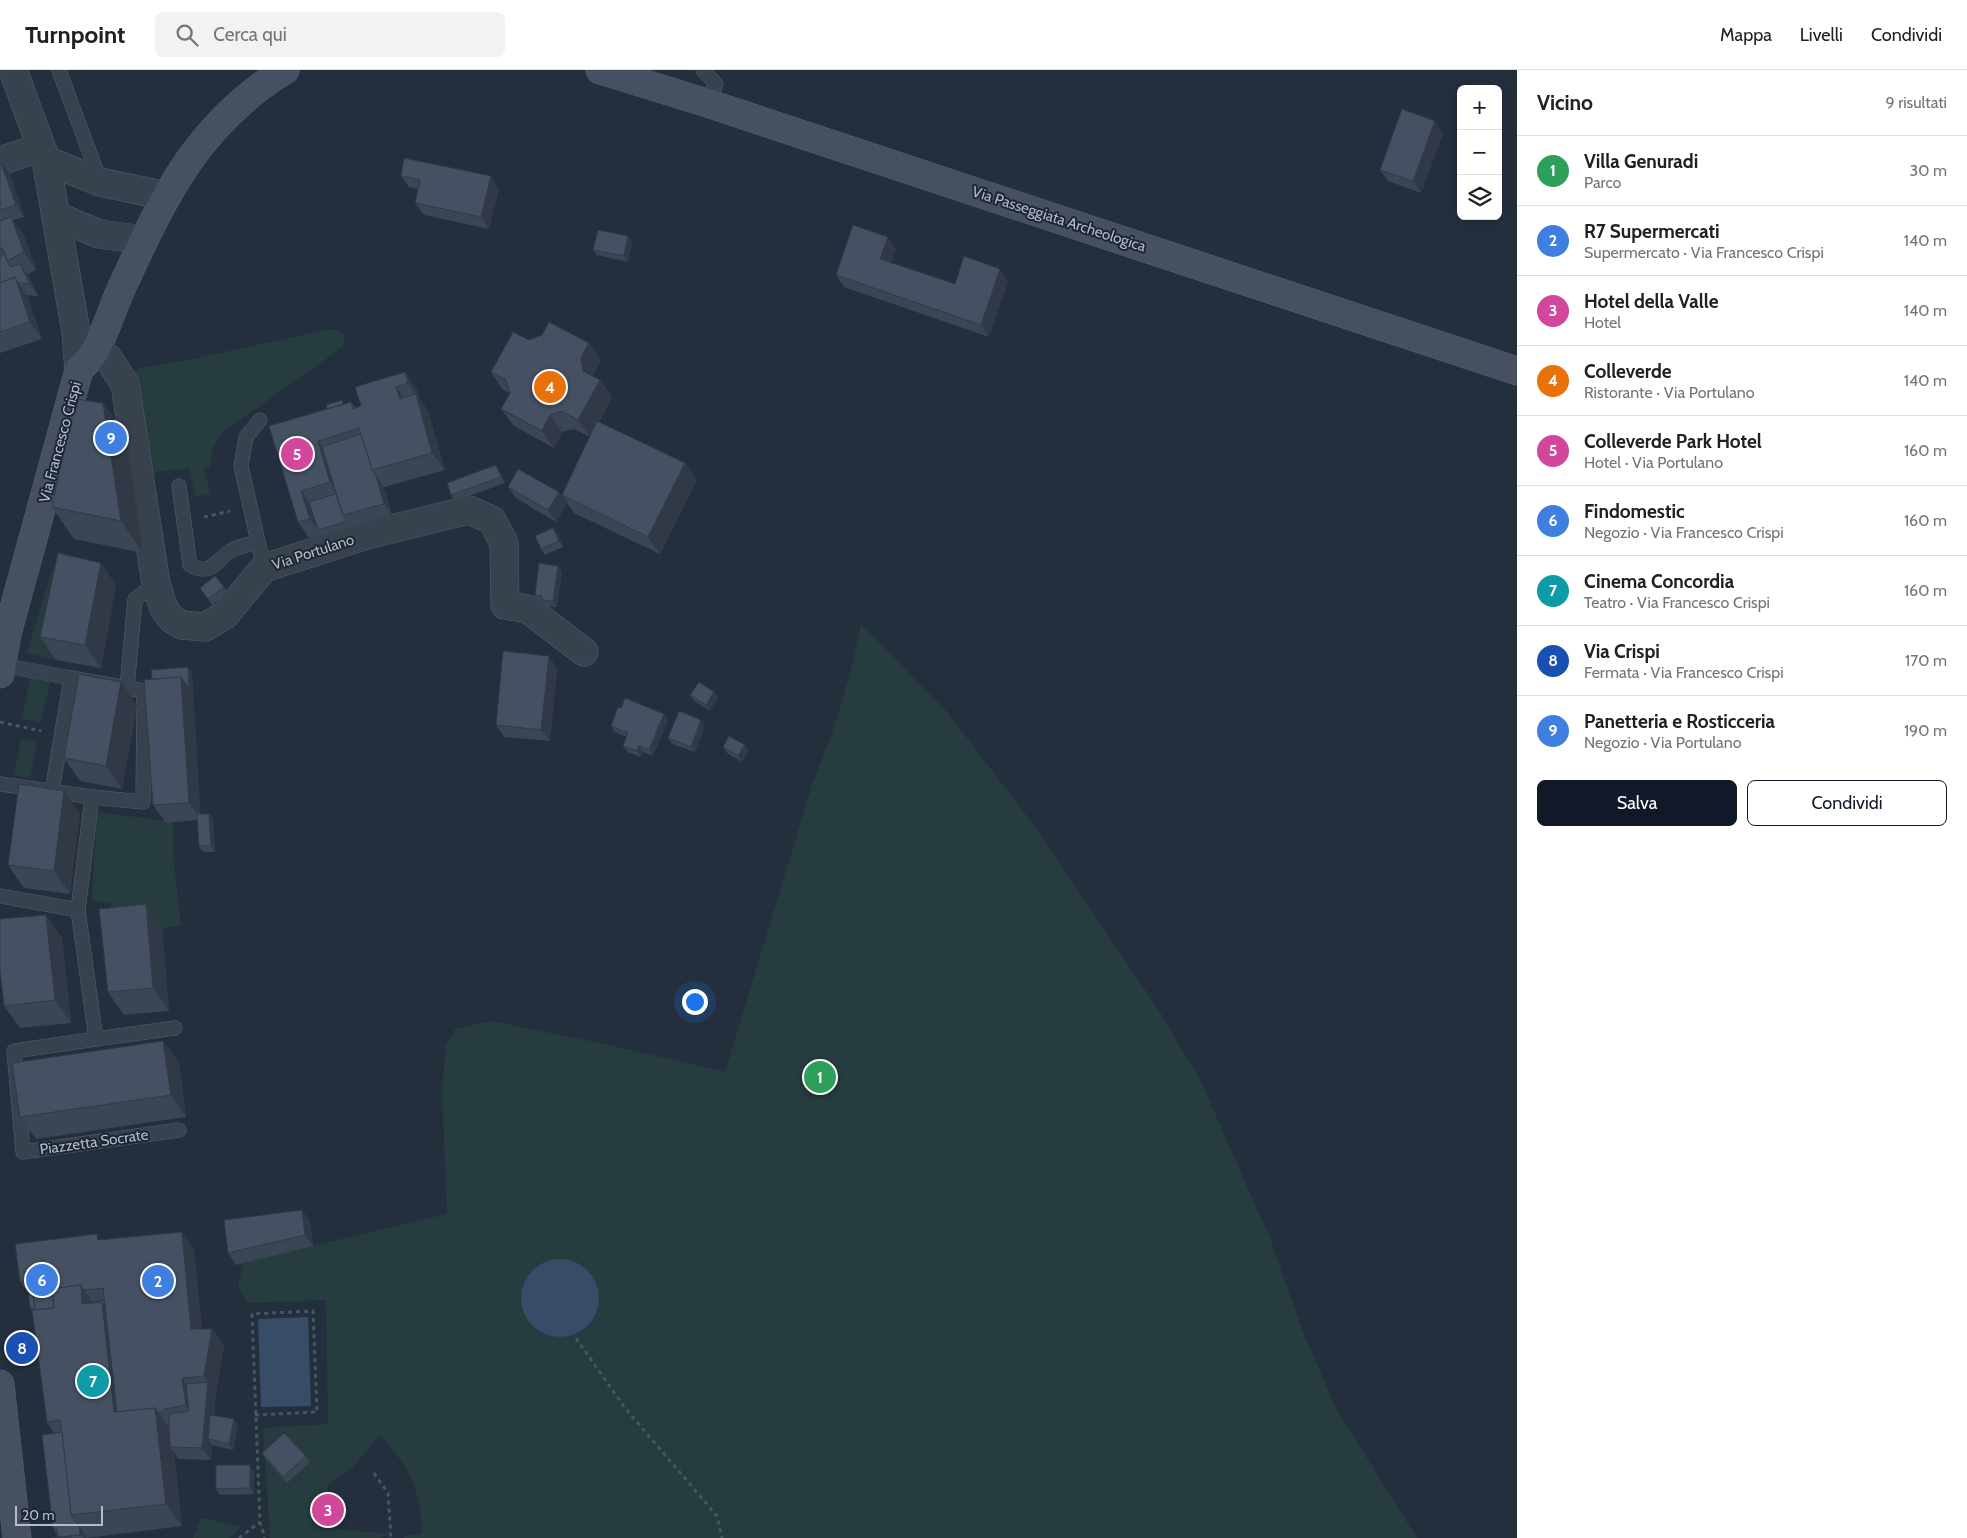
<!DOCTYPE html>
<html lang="it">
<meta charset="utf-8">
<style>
:root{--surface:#fff;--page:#f2f2f2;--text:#202124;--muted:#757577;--line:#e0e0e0;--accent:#111827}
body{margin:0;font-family:Cabin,sans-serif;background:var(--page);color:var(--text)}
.controls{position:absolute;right:15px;top:15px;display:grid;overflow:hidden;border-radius:8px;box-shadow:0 2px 12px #0003}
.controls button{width:45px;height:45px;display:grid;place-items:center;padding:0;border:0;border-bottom:1px solid var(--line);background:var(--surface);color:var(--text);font:25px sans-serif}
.scale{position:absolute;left:15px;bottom:12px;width:88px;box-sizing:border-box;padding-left:5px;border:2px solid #b4bcc9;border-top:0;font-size:14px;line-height:18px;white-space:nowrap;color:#b4bcc9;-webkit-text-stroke:4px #1d2633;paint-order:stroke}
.you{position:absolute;left:694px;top:931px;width:18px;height:18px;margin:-12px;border:4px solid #fff;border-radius:50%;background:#1a73e8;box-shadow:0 0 0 8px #1a73e833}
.badge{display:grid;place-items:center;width:32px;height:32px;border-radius:50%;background:var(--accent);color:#fff;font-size:16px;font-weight:700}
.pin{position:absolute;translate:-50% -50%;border:2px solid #fff;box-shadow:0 1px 5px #0006}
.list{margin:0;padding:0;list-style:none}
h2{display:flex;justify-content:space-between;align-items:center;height:65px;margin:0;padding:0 20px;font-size:21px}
h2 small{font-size:16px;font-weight:400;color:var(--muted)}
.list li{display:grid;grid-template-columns:32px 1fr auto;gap:15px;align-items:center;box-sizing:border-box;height:70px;padding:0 20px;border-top:1px solid var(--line)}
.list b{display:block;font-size:19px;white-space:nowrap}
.list p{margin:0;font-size:16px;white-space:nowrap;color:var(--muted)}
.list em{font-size:16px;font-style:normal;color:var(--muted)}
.actions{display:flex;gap:10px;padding:15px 20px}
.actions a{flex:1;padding:11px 0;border:1px solid var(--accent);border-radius:8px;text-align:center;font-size:18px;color:var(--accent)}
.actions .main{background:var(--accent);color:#fff}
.icon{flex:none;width:28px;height:28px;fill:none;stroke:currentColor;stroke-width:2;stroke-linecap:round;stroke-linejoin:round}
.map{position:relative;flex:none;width:1517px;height:1468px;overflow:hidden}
header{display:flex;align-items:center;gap:30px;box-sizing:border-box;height:70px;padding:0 25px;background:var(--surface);border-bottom:1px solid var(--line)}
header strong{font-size:24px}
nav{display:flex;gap:28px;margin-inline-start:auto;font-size:18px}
.search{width:350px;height:45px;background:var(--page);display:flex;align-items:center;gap:12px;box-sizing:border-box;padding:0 18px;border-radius:8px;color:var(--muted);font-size:19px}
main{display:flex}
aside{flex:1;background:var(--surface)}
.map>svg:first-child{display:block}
.green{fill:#263c3f}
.water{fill:#394c67}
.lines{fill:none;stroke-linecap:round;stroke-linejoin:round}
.service-casing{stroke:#565f6c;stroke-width:15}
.minor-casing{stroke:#565f6c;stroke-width:29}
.tertiary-casing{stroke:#565f6c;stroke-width:29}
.secondary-casing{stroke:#565f6c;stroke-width:29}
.path{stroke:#44595c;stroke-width:3;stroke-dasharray:4 4;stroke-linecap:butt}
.service{stroke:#38414e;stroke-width:14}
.minor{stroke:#38414e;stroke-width:28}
.tertiary{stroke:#38414e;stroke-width:28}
.secondary{stroke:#465061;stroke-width:28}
.wall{fill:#3b4654}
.shaded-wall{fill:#303945}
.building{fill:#455162;stroke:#303945}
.labels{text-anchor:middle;stroke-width:4;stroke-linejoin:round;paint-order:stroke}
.street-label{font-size:15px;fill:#b4bcc9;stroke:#1d2633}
</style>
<header>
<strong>Turnpoint</strong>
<div class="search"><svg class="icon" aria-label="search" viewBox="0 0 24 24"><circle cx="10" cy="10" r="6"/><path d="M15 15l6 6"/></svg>Cerca qui</div>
<nav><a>Mappa</a><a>Livelli</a><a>Condividi</a></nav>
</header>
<main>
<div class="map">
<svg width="1517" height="1468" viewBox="0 0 1517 1468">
<rect width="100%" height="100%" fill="#242f3e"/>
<g class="green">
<polygon points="326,260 339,260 345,266 343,277 223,362 213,378 210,397 204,397 210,424 196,427 189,398 149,403 133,305 139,298 193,289"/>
<polygon points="52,500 73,505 56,590 27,583"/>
<path d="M 861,554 L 948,643 L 1033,754 L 1162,945 L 1201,1012 L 1270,1168 L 1303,1262 L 1337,1340 L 1417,1468 L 404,1468 L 404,1466 L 422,1464 C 420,1416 411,1400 380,1365 L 353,1397 L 328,1415 L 329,1443 L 336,1459 L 391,1464 L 380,1468 L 270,1468 L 263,1358 L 328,1354 L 326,1230 L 247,1233 L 238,1215 L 244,1192 L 447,1144 L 442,1019 L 446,976 L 455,959 L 491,951 L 605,974 L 725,1002 L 812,715 L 833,660 L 850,604 Z"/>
<polygon points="30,608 50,612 41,653 22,649"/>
<polygon points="21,668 37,671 30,708 14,706"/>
<polygon points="97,742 173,752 173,784 181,856 115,861 110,833 92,831"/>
<polygon points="201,1448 241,1456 230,1468 193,1468"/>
</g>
<g class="water">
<circle cx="560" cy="1228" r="39"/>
<polygon points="308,1247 311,1336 261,1337 258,1249"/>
</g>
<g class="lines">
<defs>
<g id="service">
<polyline points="59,0 100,111"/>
<polyline points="703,0 716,14 707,33"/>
<polyline points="260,350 246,367 241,396 264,498"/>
<path d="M 179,416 L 190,495 C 214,508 216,487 234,479 C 242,476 250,474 258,472"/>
<polyline points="2,595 71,608"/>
<polyline points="0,714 92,727 78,840"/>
<polyline points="52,721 71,608 127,618 135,529 156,514"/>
<polyline points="92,727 143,732 144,621 127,618"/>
<polyline points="0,826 78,840 96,969 14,981 23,1082 179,1060"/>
<polyline points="96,969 175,958"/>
</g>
<g id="minor">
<polyline points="0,91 41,77"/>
<polyline points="56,146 99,164 144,170"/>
<polyline points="95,281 108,288 125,314 156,514 164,539 172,549 182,555 205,557 225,545 264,498 367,465 469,440 492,450 504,473 505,535 528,539 584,582"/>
</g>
<g id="tertiary">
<polyline points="13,0 46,90 76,262 79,300"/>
<polyline points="46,90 100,112 166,126"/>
</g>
<g id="secondary">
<polyline points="600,0 707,33 1517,301"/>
<path d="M 0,604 L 7,564 L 79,300 C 85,294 92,287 96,279 C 106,260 113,237 122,217 C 164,126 197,54 285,0"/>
<polyline points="0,1314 17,1468"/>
</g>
</defs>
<use href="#service" class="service-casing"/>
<use href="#minor" class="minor-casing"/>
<use href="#tertiary" class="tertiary-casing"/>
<use href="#secondary" class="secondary-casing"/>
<g class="path">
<polyline points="204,447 230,441"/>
<polyline points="0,652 41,661"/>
<polyline points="576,1268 625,1338 717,1446 722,1468"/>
<polyline points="255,1345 317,1342 313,1241 252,1244 260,1452 265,1468"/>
<polyline points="374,1403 388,1423 391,1468"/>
<polyline points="239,1468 260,1452"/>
</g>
<use href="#service" class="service"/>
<use href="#minor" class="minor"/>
<use href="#tertiary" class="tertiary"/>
<use href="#secondary" class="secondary"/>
</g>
<g class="wall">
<polygon points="1443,63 1421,123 1388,111 1380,100"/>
<polygon points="0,93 10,104 24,147 13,150 24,165 36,200 28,204 38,226 27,225 42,269 0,283"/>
<polygon points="401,106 499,118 489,159 424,145 415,133 418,119 409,117"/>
<polygon points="632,172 628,192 597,185 593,180"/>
<polygon points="896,179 891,193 955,214 1008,211 989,267 844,217 836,205"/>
<polygon points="529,270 589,273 601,291 593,305 593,306 600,310 612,327 599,352 685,393 697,410 660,484 574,443 562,425 590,367 574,359 562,362 554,378 514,356 501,339 510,323 503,320 491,302"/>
<polygon points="405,302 417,320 420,329 428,341 445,400 384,417 392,445 310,469 298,452 269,356 351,332 356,338 361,336"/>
<polygon points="126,365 143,483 74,469 52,437"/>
<polygon points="500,401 505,413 455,431 451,425"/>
<polygon points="508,417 567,433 556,452 516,428"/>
<polygon points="553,458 558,464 563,477 545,485 541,479"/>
<polygon points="558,496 562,502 557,537 546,536 543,531 539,531 535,525"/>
<polygon points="116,515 101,598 56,590 40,567"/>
<polygon points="224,517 228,523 212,535 200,518"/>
<polygon points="557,598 550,671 504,667 496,655"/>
<polygon points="192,603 200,744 209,744 213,749 215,782 203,782 199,776 197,750 166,753 153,735 152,609"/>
<polygon points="714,622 718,628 710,641 694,631 690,625"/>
<polygon points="137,635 122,719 80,711 64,688"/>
<polygon points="668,650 653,686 643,682 641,687 628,682 623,676 627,667 615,662 611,656"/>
<polygon points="701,650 705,655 695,682 672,674 668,668"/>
<polygon points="723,677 749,680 742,692 727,683"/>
<polygon points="80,743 70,824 24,818 8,795"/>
<polygon points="162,857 169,941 124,945 108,922"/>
<polygon points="62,867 71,953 20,958 4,936"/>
<polygon points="163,971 179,993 186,1047 36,1069 20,1047"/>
<polygon points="310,1151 313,1176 236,1195 228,1183"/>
<polygon points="182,1162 194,1180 202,1259 212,1259 224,1276 216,1323 214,1345 234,1349 238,1355 233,1380 212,1375 211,1390 178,1389 174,1382 182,1456 87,1468 50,1468 58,1467 53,1458 54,1363 47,1352 32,1242 30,1238 28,1223 20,1212 101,1170"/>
<polygon points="262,1383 306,1386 310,1392 287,1413 266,1389"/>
<polygon points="254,1401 254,1424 220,1425 216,1419"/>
</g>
<g class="shaded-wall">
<polygon points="1435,51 1443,63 1421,123 1413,111"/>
<polygon points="1,93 10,104 24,147 16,135"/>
<polygon points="491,106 499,118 489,159 481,147"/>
<polygon points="11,147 24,165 36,200 24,182"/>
<polygon points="628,166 632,172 628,192 624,186"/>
<polygon points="888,167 896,179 888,201 880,189"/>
<polygon points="20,194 28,205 38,226 30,214"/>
<polygon points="1000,199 1008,211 989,267 981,255"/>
<polygon points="15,207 27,225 42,269 30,252"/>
<polygon points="589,273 601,291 593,305 596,318 600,310 612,327 590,367 578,350 583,301 581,288"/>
<polygon points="405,302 417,320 420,329 428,341 445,400 432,383 417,326 408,313"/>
<polygon points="396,317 409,334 400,329"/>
<polygon points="103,333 126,365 143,483 121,451"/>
<polygon points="550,345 562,362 554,378 542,361"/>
<polygon points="318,371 330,389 338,423 330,412"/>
<polygon points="685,393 697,410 660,484 648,467"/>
<polygon points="496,395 500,401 505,413 501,407"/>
<polygon points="376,406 384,417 392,445 384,434"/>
<polygon points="301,421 313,438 318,460 310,449"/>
<polygon points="559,422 567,433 556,452 548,440"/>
<polygon points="553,458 558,464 563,477 559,471"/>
<polygon points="101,493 116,515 101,598 85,575"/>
<polygon points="558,496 562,502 557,537 553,531"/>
<polygon points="549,586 557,598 550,671 541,660"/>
<polygon points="188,597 192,603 201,750 189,733 181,607"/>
<polygon points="121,612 137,635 122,719 106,696"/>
<polygon points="714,622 718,628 710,641 706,635"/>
<polygon points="664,644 668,650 653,686 649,680"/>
<polygon points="701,650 705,655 695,682 691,677"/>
<polygon points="745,675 749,680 742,692 738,686"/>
<polygon points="639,676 643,682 641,687 637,681"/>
<polygon points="64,721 80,743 70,824 54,801"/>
<polygon points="209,744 213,749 215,782 211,776"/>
<polygon points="146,834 162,857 169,941 153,918"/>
<polygon points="46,845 62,867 71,953 55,930"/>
<polygon points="163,971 179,993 186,1047 171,1025"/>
<polygon points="302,1140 310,1151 313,1176 305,1165"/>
<polygon points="182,1162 194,1180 203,1276 191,1259"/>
<polygon points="81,1215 96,1237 82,1234"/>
<polygon points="102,1232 113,1249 128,1346 114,1342"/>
<polygon points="212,1259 224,1276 216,1323 204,1306"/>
<polygon points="182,1308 194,1326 198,1352 186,1335"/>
<polygon points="208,1312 216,1323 212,1370 208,1369 212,1375 211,1390 202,1378"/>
<polygon points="155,1338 171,1360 170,1377 174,1382 182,1456 166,1434"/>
<polygon points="234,1349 238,1355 233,1380 229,1374"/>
<polygon points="250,1395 254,1401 254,1424 250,1418"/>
<polygon points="79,1456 87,1468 80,1468"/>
</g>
<g class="building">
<polygon points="1402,39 1435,51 1413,111 1380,100"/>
<polygon points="404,88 491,106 481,147 415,133 420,110 401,106"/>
<polygon points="0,93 1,93 16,135 0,140"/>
<polygon points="11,147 24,182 7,191 2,178 0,179 0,151"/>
<polygon points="853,155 888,167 880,189 955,214 964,186 1000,199 981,255 836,205"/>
<polygon points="598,160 628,166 624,186 593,180"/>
<polygon points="5,184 7,191 11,197 20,194 30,214 18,213 15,207 0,213 0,186"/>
<polygon points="15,207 30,252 0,262 0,213"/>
<polygon points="549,252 589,273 581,288 583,301 600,310 578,350 561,341 550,345 542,361 501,339 510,323 506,310 491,302 513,262 529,270 542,265"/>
<polygon points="405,302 408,313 396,317 400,329 416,324 432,383 372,400 359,358 318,371 330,412 301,421 310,449 298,452 269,356 351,332 353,339 361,336 355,317"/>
<polygon points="75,329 103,333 121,451 52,437"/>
<polygon points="342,330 343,334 327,339 326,335"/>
<polygon points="597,351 685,393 648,467 562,425"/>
<polygon points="361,364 372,400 376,406 384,434 343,445 322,377"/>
<polygon points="496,395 501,407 451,425 447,413"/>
<polygon points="518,399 559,422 548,440 508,417"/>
<polygon points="336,424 343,445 348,451 318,460 309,432"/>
<polygon points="553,458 559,471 541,479 535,466"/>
<polygon points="58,483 101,493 85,575 40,567"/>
<polygon points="539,493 558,496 553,531 542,530 542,526 535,525"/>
<polygon points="215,506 224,517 208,529 200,518"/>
<polygon points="503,581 549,586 541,660 496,655"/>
<polygon points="188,597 189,618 181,607 152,609 151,600"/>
<polygon points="79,604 121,612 106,696 64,688"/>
<polygon points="181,607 189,733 153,735 144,610"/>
<polygon points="699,612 714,622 706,635 690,625"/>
<polygon points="625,628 664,644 649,680 639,676 637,681 623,676 628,663 611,656 618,637 621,638"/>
<polygon points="679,641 701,650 691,677 668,668"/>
<polygon points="729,666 745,675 738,686 723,677"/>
<polygon points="19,714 64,721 54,801 8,795"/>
<polygon points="197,744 209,744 211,776 199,776"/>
<polygon points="146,834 153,918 108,922 99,839"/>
<polygon points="46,845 55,930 4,936 0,900 0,849"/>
<polygon points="163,971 171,1025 20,1047 12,993"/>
<polygon points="302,1140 305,1165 228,1183 224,1150"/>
<polygon points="182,1162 191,1259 212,1259 204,1306 182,1308 186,1335 165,1339 159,1343 155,1338 117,1342 103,1218 84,1220 81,1215 52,1219 54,1238 35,1240 33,1226 50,1224 49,1209 20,1212 15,1174 97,1164 98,1170"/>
<polygon points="81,1215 82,1234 102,1232 114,1342 155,1338 166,1434 71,1445 60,1350 47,1352 32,1240 54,1238 52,1219"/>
<polygon points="50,1221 50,1224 33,1226 35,1238 30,1238 28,1223"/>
<polygon points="104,1230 105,1237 102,1232 92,1233 92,1232"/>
<polygon points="208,1312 202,1378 170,1377 169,1344 189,1341 186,1314"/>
<polygon points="210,1345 234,1349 229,1374 208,1369"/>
<polygon points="62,1362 71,1445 79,1456 80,1465 58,1467 57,1458 53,1458 42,1365"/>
<polygon points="284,1363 306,1386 283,1407 262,1383"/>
<polygon points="216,1395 250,1395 250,1418 216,1419"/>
<polygon points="83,1465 84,1468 50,1468"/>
</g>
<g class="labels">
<g class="street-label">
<text transform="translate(1059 149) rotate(18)" y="5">Via Passeggiata Archeologica</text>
<text transform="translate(60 372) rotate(-75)" y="5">Via Francesco Crispi</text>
<text transform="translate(313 482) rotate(-18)" y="5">Via Portulano</text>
<text transform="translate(94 1072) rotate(-8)" y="5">Piazzetta Socrate</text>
</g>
</g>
</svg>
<div class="controls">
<button>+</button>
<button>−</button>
<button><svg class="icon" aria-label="layers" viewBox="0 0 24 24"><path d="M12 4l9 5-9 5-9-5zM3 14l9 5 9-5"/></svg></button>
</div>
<div class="scale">20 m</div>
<div class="you"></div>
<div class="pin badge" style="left:820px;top:1007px;background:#2e9e5b">1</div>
<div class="pin badge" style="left:158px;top:1211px;background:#3f7fe0">2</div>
<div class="pin badge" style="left:328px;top:1440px;background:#d1479c">3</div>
<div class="pin badge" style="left:550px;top:317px;background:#e8710a">4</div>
<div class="pin badge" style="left:297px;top:384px;background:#d1479c">5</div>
<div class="pin badge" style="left:42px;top:1210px;background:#3f7fe0">6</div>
<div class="pin badge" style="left:93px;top:1311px;background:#0f9aa8">7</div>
<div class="pin badge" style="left:22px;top:1278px;background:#1a4fb4">8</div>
<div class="pin badge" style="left:111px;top:368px;background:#3f7fe0">9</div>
</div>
<aside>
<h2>Vicino<small>9 risultati</small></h2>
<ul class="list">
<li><span class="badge" style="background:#2e9e5b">1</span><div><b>Villa Genuradi</b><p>Parco</p></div><em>30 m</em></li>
<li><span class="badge" style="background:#3f7fe0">2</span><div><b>R7 Supermercati</b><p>Supermercato · Via Francesco Crispi</p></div><em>140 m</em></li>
<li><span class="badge" style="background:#d1479c">3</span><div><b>Hotel della Valle</b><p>Hotel</p></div><em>140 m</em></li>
<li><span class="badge" style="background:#e8710a">4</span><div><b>Colleverde</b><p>Ristorante · Via Portulano</p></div><em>140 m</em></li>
<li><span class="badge" style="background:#d1479c">5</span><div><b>Colleverde Park Hotel</b><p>Hotel · Via Portulano</p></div><em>160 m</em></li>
<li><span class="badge" style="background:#3f7fe0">6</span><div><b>Findomestic</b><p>Negozio · Via Francesco Crispi</p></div><em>160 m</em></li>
<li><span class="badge" style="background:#0f9aa8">7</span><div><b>Cinema Concordia</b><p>Teatro · Via Francesco Crispi</p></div><em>160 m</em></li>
<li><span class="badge" style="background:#1a4fb4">8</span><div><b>Via Crispi</b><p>Fermata · Via Francesco Crispi</p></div><em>170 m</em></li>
<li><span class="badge" style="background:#3f7fe0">9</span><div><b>Panetteria e Rosticceria</b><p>Negozio · Via Portulano</p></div><em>190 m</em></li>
</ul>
<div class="actions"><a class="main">Salva</a><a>Condividi</a></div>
</aside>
</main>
